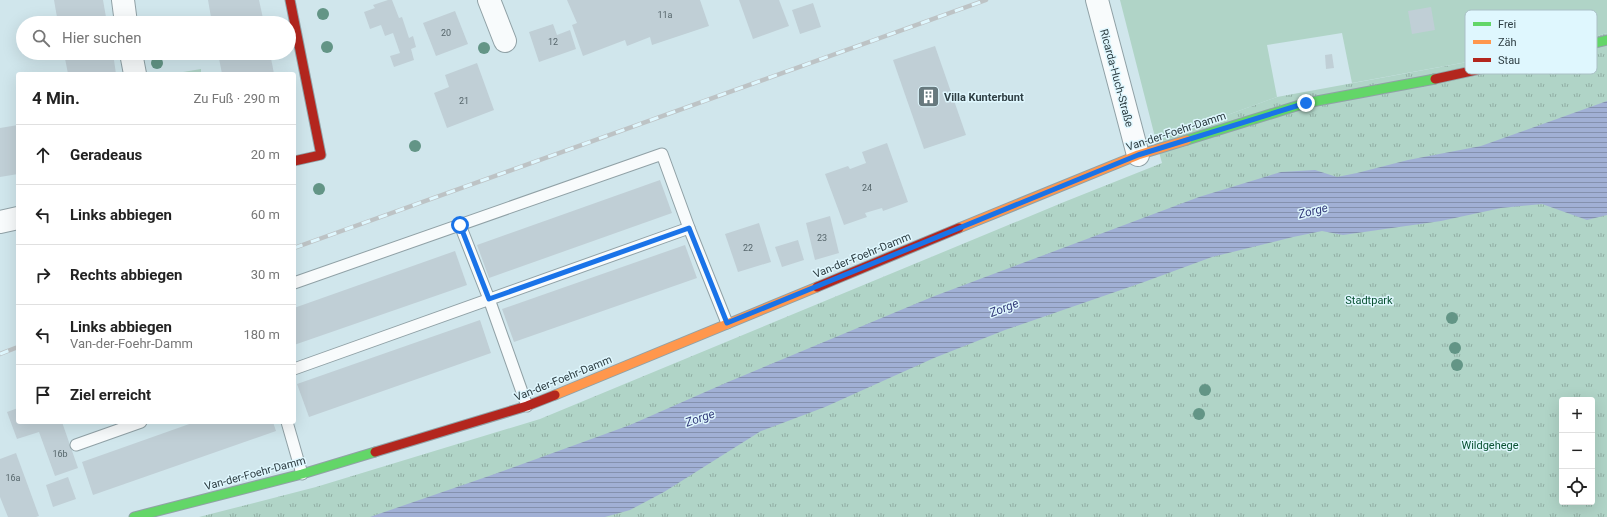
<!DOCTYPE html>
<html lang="de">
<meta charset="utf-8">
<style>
:root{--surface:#fff;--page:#f6f6f6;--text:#222;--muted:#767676;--line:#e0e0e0}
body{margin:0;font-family:Roboto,sans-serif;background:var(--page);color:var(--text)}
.controls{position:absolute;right:12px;bottom:12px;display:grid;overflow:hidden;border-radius:4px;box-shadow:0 4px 16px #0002}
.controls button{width:36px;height:36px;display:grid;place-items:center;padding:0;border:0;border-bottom:1px solid var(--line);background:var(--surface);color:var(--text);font:20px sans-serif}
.stop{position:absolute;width:12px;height:12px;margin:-9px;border:3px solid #1a73e8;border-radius:50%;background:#fff}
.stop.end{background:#1a73e8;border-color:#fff;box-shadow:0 1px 4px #0008}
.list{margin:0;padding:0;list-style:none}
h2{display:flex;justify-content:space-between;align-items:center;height:52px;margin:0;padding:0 16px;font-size:17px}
h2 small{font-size:13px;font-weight:400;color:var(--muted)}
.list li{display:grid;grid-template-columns:26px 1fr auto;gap:12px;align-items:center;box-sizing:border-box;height:60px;padding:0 16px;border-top:1px solid var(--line)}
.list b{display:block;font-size:15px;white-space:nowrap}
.list p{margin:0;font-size:13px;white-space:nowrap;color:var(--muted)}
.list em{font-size:13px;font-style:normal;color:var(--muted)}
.icon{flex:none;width:22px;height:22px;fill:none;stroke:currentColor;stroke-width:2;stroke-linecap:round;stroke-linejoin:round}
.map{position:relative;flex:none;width:1607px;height:517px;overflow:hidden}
.search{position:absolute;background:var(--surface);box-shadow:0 4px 16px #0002;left:16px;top:16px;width:280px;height:44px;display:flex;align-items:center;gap:10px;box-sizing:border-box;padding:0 14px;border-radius:22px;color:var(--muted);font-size:15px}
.panel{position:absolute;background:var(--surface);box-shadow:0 4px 16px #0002;left:16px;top:72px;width:280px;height:352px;border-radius:4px}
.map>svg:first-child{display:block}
.park{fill:url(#park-tufts);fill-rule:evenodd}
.garden{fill:#b0d4c7}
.water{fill:url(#water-rules)}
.building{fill:#c0cfd6}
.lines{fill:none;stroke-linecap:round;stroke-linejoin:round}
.lane-casing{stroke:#90a1a6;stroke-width:13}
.street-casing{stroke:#90a1a6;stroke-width:24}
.fast-casing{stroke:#90a1a6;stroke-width:11}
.slow-casing{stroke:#90a1a6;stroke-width:11}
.jam-casing{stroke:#90a1a6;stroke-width:11}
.lane{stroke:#f8fbfc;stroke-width:11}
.street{stroke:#f8fbfc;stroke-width:22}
.fast{stroke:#63d668;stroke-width:9}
.slow{stroke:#ff974d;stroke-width:9}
.jam{stroke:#b3261e;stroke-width:9}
.rail-casing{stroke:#bdc3c5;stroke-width:4.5}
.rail{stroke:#dff7fe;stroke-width:3;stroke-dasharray:9;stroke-linecap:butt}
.tree{fill:#639586}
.route{stroke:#1a73e8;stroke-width:5}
.labels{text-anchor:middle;stroke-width:3;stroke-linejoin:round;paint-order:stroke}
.number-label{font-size:9px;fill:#56666b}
.street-label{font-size:11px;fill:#2e3e43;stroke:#dff7fe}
.poi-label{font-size:11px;font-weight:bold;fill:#2e3e43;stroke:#dff7fe;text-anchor:start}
.park-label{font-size:11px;fill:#0a5233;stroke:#dff7fe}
.water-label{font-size:12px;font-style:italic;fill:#343c7b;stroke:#dff7fe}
.key{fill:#dff7fe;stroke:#aac0c6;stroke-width:1}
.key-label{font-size:11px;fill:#2e3e43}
</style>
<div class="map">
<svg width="1607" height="517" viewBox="0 0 1607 517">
<defs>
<pattern id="park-tufts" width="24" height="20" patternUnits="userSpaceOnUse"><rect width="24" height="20" fill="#b0d4c7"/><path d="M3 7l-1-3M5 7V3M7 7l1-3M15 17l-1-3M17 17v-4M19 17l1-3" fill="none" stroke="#90ada3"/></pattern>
<pattern id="water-rules" width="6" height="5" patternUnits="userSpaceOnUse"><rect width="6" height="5" fill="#a1b0d5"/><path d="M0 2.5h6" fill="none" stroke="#8491ae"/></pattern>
</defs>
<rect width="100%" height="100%" fill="#d0e6ec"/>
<g class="park">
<path d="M 1607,33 L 1607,517 L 199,517 L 316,487 L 540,419 L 1064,202 L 1162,163 L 1156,141 L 1277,97 L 1577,42 ZM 1562,400 L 1592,400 L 1592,502 L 1562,502 Z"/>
<polygon points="201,69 201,74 171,74"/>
</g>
<polygon class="garden" points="1120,0 1607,0 1607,33 1577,42 1352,83 1342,33 1267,45 1277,97 1156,141"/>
<polygon class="water" points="1607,101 1607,215 1587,220 1542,204 1501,208 1441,221 1343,235 1322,231 1293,237 1212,257 1144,282 1005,330 934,358 825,407 761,431 664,492 630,510 605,517 370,517 489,476 630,425 728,382 932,297 1199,197 1281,172 1315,170 1337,177 1357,173 1408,160 1481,146"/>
<g class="building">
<polygon points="54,0 103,0 107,23 58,23"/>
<polygon points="208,0 259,0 264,23 212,23"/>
<polygon points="388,0 392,0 399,18 402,17 409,38 413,36 416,47 411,49 414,60 394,67 390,56 400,53 393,33 385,36 381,25 370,29 364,12 375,8 373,5"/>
<polygon points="567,0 700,0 709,26 652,45 650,37 627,46 625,40 583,56 572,25 577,23"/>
<polygon points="739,0 779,0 789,26 753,39"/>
<polygon points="813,3 821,27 800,34 792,10"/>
<polygon points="1431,7 1435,30 1412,34 1408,11"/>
<polygon points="455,11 468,44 436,56 423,23"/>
<polygon points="553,24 557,35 570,30 576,49 539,62 529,32"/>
<polygon points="935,46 966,135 924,149 893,60"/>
<polygon points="64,53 113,53 116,74 68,74"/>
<polygon points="218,53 270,53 274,74 222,74"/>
<polygon points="1332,54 1334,68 1326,69 1325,55"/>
<polygon points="477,63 494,110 447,128 434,93 449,87 445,75"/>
<polygon points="18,125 18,174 0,177 0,128"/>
<polygon points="887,143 908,202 883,211 882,208 865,213 867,217 844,225 825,174 848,166 850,169 866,163 862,152"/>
<polygon points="660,180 672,213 489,278 477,245"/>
<polygon points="830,216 839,253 815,260 806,223"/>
<polygon points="759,223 771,262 738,272 725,234"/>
<polygon points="798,240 804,260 782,267 775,247"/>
<polygon points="685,245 697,278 514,342 502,309"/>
<polygon points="455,251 467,285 294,345 294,308"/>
<polygon points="480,320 491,353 309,417 297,384"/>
<polygon points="18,408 18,422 62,422 78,468 55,476 39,432 17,439 7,412"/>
<polygon points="195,422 273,422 276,431 93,495 82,462"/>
<polygon points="16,453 39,516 36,517 8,517 0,497 0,459"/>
<polygon points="68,477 76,499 53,507 46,485"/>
</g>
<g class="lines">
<defs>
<g id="lane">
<polyline points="460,225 489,299 527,406"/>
<polyline points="294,283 662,154 689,228 727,323"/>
<polyline points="294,369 689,228"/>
<polyline points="287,422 302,474"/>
<polyline points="76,445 141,422"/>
</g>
<g id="street">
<polyline points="123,0 126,23"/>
<polyline points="489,0 505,41"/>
<polyline points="1097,0 1138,155"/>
<polyline points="131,53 135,74"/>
<polyline points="0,222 18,218"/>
</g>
<g id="fast">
<polyline points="1554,53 1607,40"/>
<polyline points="1187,140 1306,103 1435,79"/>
<polyline points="134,517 302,474 375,452"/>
</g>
<g id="slow">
<polyline points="959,228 1138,155 1187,140"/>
<polyline points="555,395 817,287"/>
</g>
<g id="jam">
<polyline points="290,0 321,155 294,161"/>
<polyline points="1435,79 1554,53"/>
<polyline points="817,287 959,228"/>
<polyline points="375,452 527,406 555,395"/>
</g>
</defs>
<use href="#lane" class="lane-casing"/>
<use href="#street" class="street-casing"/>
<use href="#fast" class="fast-casing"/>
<use href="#slow" class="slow-casing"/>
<use href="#jam" class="jam-casing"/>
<use href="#lane" class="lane"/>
<use href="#street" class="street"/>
<use href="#fast" class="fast"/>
<use href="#slow" class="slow"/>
<use href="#jam" class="jam"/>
<defs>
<g id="rail">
<polyline points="294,248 986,0"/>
<polyline points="0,354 18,347"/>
</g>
</defs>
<use href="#rail" class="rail-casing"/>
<use href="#rail" class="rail"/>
</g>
<g class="tree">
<circle cx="323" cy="14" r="6"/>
<circle cx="327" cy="47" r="6"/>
<circle cx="484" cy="48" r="6"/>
<circle cx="157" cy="63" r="6"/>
<circle cx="415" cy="146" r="6"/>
<circle cx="319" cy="189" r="6"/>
<circle cx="1452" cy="318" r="6"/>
<circle cx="1455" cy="348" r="6"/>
<circle cx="1457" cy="365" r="6"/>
<circle cx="1205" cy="390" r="6"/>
<circle cx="1199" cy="414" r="6"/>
</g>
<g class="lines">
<polyline class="route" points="460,225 489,299 689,228 727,323 1138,155 1306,103"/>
</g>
<defs>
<symbol id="building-square" viewBox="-11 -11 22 22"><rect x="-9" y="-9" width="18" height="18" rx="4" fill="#67797e" stroke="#dff7fe"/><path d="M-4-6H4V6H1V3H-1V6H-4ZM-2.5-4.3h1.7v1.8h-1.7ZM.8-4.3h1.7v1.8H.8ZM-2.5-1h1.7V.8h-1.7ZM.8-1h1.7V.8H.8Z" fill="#fff"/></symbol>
</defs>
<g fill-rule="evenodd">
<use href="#building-square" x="916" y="84" width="25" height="25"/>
</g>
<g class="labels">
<g class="number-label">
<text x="665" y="18">11a</text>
<text x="446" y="36">20</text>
<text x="553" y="45">12</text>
<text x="464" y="104">21</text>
<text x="867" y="191">24</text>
<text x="822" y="241">23</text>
<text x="748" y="251">22</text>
<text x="60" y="457">16b</text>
<text x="13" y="481">16a</text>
</g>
<g class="street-label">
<text transform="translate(1117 78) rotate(75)" y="4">Ricarda-Huch-Straße</text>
<text transform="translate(1176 131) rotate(-18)" y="4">Van-der-Foehr-Damm</text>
<text transform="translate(862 255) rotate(-22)" y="4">Van-der-Foehr-Damm</text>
<text transform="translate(563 378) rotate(-22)" y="4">Van-der-Foehr-Damm</text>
<text transform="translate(255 473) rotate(-15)" y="4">Van-der-Foehr-Damm</text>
</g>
<g class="poi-label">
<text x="944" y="101">Villa Kunterbunt</text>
</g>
<g class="park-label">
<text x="1369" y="304">Stadtpark</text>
<text x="1490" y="449">Wildgehege</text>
</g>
<g class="water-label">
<text transform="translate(1313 211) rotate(-14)" y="4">Zorge</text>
<text transform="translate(1004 308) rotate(-21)" y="4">Zorge</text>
<text transform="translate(700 418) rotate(-19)" y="4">Zorge</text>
</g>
</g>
<rect x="1465" y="10" width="132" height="64" rx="6" class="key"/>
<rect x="1473" y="22" width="18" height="4" fill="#63d668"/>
<rect x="1473" y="40" width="18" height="4" fill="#ff974d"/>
<rect x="1473" y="58" width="18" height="4" fill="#b3261e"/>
<g class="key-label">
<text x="1498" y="28">Frei</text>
<text x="1498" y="46">Zäh</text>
<text x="1498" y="64">Stau</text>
</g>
</svg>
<div class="controls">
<button>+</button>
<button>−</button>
<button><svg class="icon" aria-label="locate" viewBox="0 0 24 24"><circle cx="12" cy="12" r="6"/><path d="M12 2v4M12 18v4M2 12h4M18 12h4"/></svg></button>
</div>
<div class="stop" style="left:460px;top:225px"></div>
<div class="stop end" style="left:1306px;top:103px"></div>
<div class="search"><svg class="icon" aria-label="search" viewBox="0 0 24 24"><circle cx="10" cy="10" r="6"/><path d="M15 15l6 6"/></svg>Hier suchen</div>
<section class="panel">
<h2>4 Min.<small>Zu Fuß · 290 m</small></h2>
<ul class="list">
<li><svg class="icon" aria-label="ahead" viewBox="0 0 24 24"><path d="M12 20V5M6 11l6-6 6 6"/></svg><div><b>Geradeaus</b></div><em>20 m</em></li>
<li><svg class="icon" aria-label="left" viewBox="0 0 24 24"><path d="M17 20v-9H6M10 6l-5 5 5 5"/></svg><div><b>Links abbiegen</b></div><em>60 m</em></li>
<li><svg class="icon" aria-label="right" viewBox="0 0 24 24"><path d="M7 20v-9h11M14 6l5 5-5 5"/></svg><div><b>Rechts abbiegen</b></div><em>30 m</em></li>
<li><svg class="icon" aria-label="left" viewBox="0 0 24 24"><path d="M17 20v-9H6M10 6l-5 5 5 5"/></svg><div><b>Links abbiegen</b><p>Van-der-Foehr-Damm</p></div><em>180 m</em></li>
<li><svg class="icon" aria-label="arrive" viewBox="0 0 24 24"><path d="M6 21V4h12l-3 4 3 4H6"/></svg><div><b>Ziel erreicht</b></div></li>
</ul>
</section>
</div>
